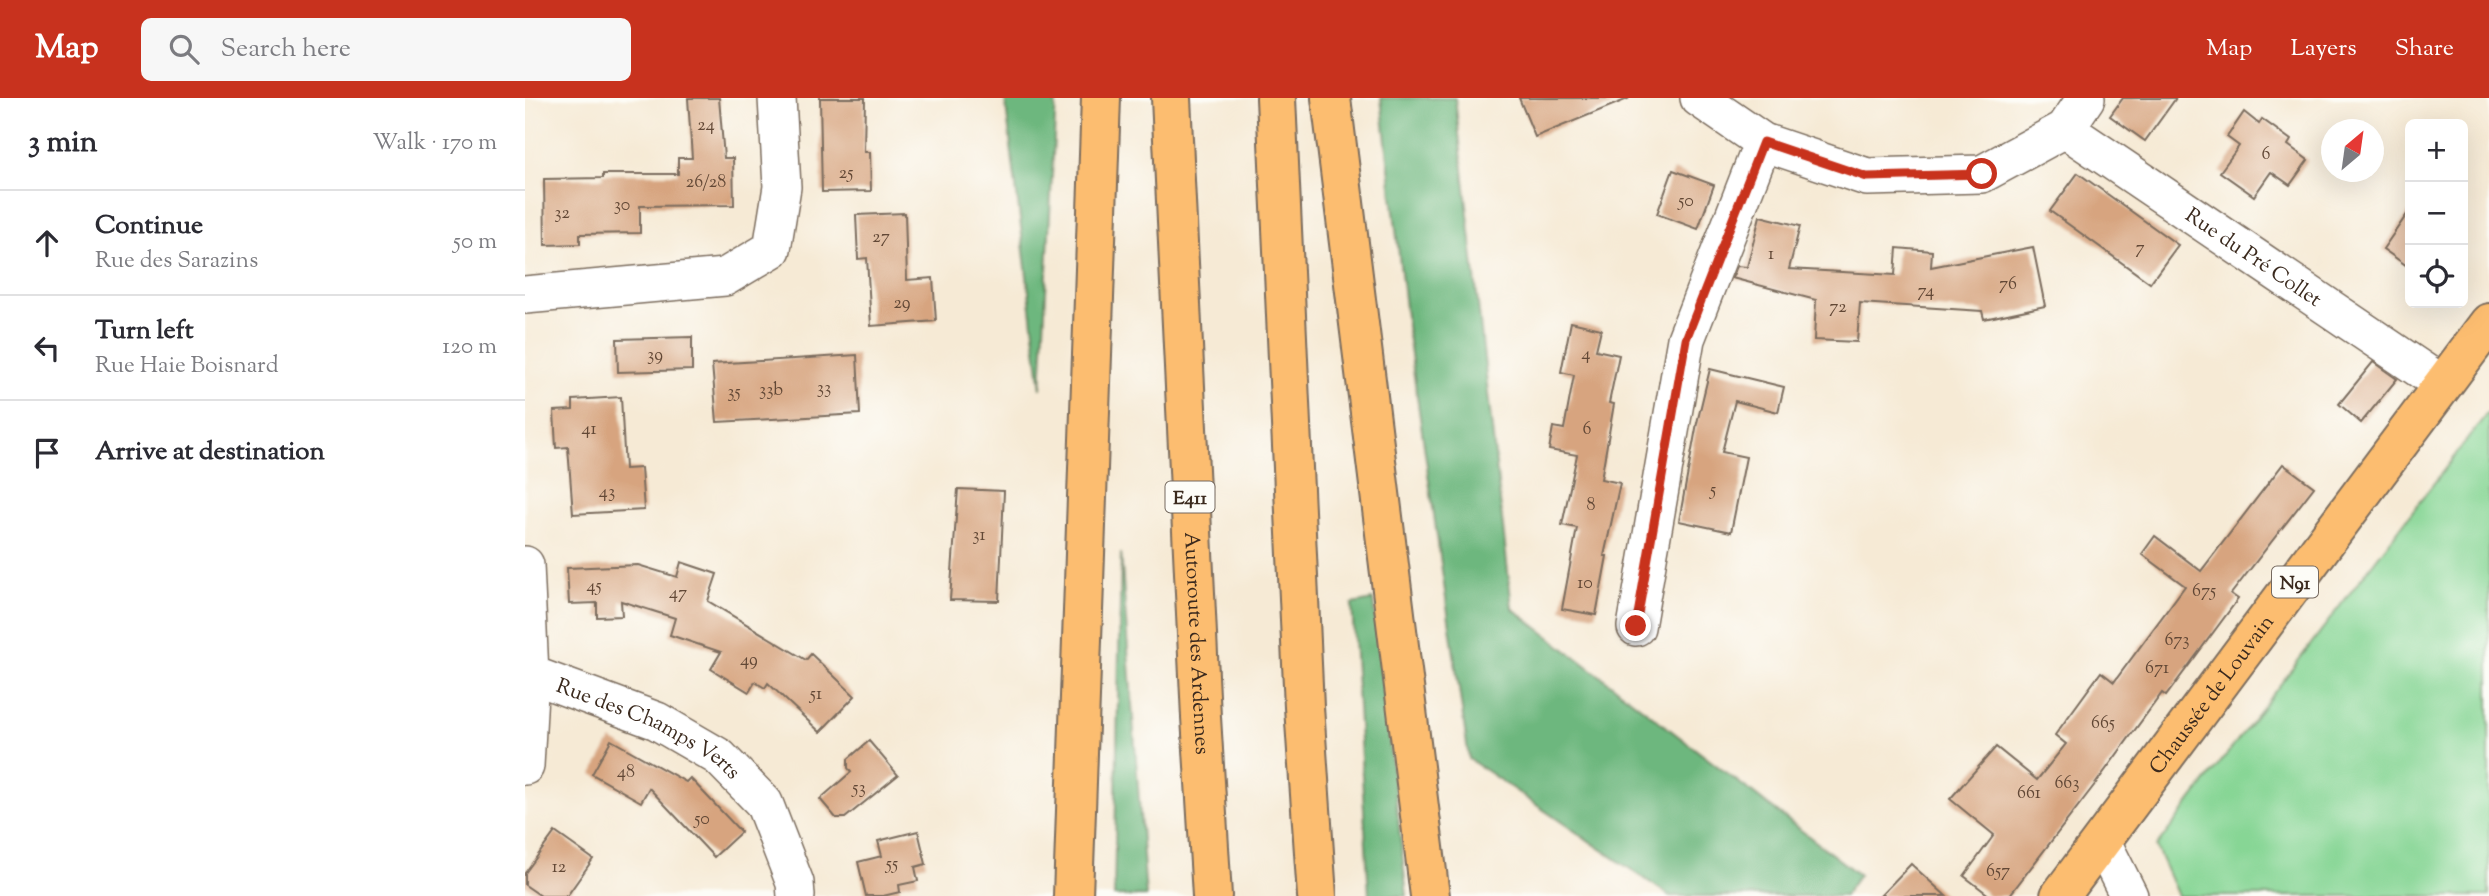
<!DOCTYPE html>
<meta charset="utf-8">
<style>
:root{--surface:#fff;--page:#f7f7f7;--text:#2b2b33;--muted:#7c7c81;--line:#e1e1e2;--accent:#c8321e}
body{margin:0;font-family:"Sorts Mill Goudy",serif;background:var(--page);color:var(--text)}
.controls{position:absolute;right:21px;top:21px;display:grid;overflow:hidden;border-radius:10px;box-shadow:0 7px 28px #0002}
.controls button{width:63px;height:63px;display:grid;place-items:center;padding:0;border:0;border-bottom:2px solid var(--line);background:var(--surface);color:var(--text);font:35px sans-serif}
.compass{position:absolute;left:1796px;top:21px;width:63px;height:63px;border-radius:50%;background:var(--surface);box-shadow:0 7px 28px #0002;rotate:29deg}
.stop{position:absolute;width:21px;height:21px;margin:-16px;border:5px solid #c8321e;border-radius:50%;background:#fff}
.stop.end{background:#c8321e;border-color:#fff;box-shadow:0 2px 7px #0008}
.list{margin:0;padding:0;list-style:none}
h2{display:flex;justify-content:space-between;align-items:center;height:91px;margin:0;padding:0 28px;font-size:30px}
h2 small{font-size:23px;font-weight:400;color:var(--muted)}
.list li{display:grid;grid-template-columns:46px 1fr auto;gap:21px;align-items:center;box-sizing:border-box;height:105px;padding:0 28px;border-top:2px solid var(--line)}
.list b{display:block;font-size:26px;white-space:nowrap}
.list p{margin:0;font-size:23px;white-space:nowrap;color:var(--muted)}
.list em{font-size:23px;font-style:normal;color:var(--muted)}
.icon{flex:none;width:38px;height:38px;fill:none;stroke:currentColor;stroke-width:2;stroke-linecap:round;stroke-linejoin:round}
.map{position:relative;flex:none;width:1964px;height:798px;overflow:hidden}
header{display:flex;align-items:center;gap:42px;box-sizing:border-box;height:98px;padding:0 35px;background:var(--accent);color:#fff}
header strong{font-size:33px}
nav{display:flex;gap:38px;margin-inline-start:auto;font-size:24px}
.search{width:490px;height:63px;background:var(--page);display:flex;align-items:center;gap:18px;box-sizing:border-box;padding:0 24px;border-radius:10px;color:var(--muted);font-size:26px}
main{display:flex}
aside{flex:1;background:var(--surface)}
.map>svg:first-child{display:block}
.green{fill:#87d695;stroke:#61805a;stroke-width:2}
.forest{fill:#6db77e;stroke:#54704e;stroke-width:2}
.building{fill:#d7a47f}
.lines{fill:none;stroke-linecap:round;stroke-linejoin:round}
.minor-casing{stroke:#7c6d5e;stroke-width:40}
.major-casing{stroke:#7c6d5e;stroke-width:42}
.highway-casing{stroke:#7c6d5e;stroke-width:42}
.minor{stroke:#fff;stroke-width:37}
.major{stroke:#fcbd6f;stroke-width:38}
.highway{stroke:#fcbd6f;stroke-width:38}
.route{stroke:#c8321e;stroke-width:9}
.labels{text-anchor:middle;stroke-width:7;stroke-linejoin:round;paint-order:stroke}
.number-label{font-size:18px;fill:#624836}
.shield{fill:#fdfcf7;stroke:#75695f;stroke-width:2}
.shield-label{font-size:19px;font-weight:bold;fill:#3b2a1e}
.street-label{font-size:21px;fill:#3b2a1e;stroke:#fdfcf7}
</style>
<header>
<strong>Map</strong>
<div class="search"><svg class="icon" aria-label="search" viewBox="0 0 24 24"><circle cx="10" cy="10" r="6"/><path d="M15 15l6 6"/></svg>Search here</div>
<nav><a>Map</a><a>Layers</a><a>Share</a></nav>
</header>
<main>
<aside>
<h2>3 min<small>Walk · 170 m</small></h2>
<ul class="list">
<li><svg class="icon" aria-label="ahead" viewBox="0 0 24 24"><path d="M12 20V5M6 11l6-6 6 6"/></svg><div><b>Continue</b><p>Rue des Sarazins</p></div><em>50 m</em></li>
<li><svg class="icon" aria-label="left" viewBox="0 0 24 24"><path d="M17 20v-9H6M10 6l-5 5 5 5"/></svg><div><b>Turn left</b><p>Rue Haie Boisnard</p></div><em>120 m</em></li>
<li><svg class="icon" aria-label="arrive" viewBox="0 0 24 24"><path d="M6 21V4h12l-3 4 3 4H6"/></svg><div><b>Arrive at destination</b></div></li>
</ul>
</aside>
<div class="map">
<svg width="1964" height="798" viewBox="0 0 1964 798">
<rect width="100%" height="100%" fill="#fdfcf7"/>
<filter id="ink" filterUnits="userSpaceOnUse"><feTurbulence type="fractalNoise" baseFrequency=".0143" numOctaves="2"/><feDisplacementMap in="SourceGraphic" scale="14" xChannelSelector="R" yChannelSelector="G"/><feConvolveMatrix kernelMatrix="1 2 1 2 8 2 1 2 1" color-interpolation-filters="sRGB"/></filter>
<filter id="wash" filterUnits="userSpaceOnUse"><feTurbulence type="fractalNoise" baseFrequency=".00686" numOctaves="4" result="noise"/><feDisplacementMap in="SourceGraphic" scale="28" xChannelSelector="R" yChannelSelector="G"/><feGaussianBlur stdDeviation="1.57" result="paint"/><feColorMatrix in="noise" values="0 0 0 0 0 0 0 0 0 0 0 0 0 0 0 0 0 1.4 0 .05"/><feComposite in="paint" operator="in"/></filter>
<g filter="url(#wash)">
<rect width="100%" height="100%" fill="#f6ead5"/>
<polygon class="green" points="1964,313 1964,798 1653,798 1631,749"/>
<g class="forest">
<polygon points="480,0 531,0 516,291"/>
<polygon points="856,0 930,0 987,510 1334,777 1319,798 1145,798 944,661 883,236"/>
<polygon points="596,455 621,798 589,798"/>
<polygon points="848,502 882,798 844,798 827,506"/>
</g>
<g id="blocks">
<g class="building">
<polygon points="163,0 194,0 199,60 208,60 209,107 115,108 115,135 55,136 55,146 20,147 19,81 78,80 78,76 153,76 153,60 167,60"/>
<polygon points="295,0 340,0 339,54 345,54 346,93 297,94"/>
<polygon points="994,0 1102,0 1103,1 1010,39"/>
<polygon points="1598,0 1651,0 1620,43 1585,18"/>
<polygon points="1719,14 1734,26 1737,21 1766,42 1763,47 1783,62 1765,87 1746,74 1729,98 1695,74 1714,48 1702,39"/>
<polygon points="1148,72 1189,87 1173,131 1132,116"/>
<polygon points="1553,75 1653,147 1625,185 1525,113"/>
<polygon points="1885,112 1885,170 1858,151"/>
<polygon points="380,115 382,182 408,180 411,223 346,228 342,160 333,161 331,117"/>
<polygon points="1235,118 1275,128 1264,171 1370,177 1372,150 1407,153 1406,169 1508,149 1520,208 1459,221 1457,213 1335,205 1332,244 1289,242 1291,202 1207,180 1212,168 1222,169"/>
<polygon points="1046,224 1076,231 1071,252 1094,257 1084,305 1089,306 1076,381 1095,385 1079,458 1082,458 1071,517 1037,511 1052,430 1037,427 1052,357 1024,352 1028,329 1039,331 1049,277 1036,274"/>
<polygon points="167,239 167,272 93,274 92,241"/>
<polygon points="332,257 335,316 192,324 187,266"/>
<polygon points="1848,264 1872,281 1836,325 1814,306"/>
<polygon points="1185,271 1259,289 1253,314 1210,303 1197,354 1221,359 1206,434 1154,423 1172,325"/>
<polygon points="96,299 100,371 116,370 119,412 48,416 43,349 31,350 29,313 48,312 48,302"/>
<polygon points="1758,366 1789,389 1706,496 1713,501 1641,598 1637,595 1571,685 1484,798 1465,798 1439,778 1469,737 1425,701 1471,649 1512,682 1541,646 1530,637 1576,574 1589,584 1660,488 1617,456 1630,438 1676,473"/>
<polygon points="433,391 479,393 474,503 425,502"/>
<polygon points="156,464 192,476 183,503 281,562 286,556 330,598 295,634 243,585 240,590 230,584 224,594 186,571 196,554 145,537 150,520 96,503 97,518 72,519 72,505 44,506 42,470 113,467 152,479"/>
<polygon points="86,642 161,684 165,680 216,734 189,759 124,690 116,704 67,676"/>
<polygon points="344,643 373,677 320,720 311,720 295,701 326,674 323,670 323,661"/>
<polygon points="393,733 401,766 390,769 393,783 374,787 375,794 358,798 341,798 333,764 357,758 353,743"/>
<polygon points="30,734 68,761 42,798 16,798 0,787 0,775"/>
<polygon points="1386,766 1421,798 1355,798"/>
</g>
</g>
</g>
<g filter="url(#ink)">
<use href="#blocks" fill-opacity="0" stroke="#7c6d5e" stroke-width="2"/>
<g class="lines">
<defs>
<g id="minor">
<polyline points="1174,0 1238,44 1342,79 1457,76 1540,31 1561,0"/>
<path id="s1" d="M 1540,31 L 1917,286"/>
<polyline points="0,197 200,179 247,151 257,89 252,0"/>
<polyline points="0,467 5,576 0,668"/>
<polyline points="1111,529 1161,241 1238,44"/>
<path id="s2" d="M 5,576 L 132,623 L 194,659 L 239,705 L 270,785 L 271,798"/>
<polyline points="1577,744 1604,798"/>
</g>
<g id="major">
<path id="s3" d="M 1535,798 L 1964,225"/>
</g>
<g id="highway">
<path id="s4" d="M 646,0 L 676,619 L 687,798"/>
<polyline points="751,0 779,609 792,798"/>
<polyline points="806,0 905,798"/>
<polyline points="548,798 576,0"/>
</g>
</defs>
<use href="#minor" class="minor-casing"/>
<use href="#major" class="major-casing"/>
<use href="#highway" class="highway-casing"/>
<use href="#minor" class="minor"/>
<use href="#major" class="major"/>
<use href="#highway" class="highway"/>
</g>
</g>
<g class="lines" filter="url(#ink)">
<polyline class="route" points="1111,528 1161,241 1238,44 1342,79 1457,76"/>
</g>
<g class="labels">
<g class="number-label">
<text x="181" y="32">24</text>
<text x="1741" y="61">6</text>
<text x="321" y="80">25</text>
<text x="181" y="89">26/28</text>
<text x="1161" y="108">50</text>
<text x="97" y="112">30</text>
<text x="37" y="120">32</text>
<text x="356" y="144">27</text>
<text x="1615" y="155">7</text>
<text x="1246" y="161">1</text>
<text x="1483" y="191">76</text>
<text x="1401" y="198">74</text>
<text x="377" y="210">29</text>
<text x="1313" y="214">72</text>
<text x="1061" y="261">4</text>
<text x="130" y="262">39</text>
<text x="299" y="295">33</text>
<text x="246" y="297">33b</text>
<text x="209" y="299">35</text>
<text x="64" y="336">41</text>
<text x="1062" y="336">6</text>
<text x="1188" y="397">5</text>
<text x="82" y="399">43</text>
<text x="1066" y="412">8</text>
<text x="454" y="442">31</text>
<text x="1060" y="490">10</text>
<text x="69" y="493">45</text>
<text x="1679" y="498">675</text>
<text x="153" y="500">47</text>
<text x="1652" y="547">673</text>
<text x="224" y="567">49</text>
<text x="1632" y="575">671</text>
<text x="291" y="601">51</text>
<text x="1578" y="630">665</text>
<text x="101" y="679">48</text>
<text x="1542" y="690">663</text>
<text x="334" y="695">53</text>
<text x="1504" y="700">661</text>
<text x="177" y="726">50</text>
<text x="367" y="771">55</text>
<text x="34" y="774">12</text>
<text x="1473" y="778">657</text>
</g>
<g class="shield">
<rect x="640.5" y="383.5" width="49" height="31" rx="5"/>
<rect x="1747" y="468.5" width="46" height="31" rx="5"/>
</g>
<g class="shield-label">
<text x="665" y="406">E411</text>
<text x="1770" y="491">N91</text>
</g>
<g class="street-label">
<text dy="7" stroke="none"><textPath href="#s1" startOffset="228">Rue du Pré Collet</textPath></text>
<text dy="7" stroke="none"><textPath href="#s4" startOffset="546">Autoroute des Ardennes</textPath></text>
<text dy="7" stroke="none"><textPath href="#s3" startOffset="252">Chaussée de Louvain</textPath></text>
<text dy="7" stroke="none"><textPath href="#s2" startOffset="131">Rue des Champs Verts</textPath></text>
</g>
</g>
</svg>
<div class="controls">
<button>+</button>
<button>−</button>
<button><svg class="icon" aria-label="locate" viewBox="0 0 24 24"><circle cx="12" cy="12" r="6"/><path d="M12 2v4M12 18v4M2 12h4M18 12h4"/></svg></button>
</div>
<svg class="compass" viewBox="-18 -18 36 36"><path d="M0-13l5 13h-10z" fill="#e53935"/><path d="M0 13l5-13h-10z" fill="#7c7c81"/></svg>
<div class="stop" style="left:1457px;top:76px"></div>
<div class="stop end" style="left:1111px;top:528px"></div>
</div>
</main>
